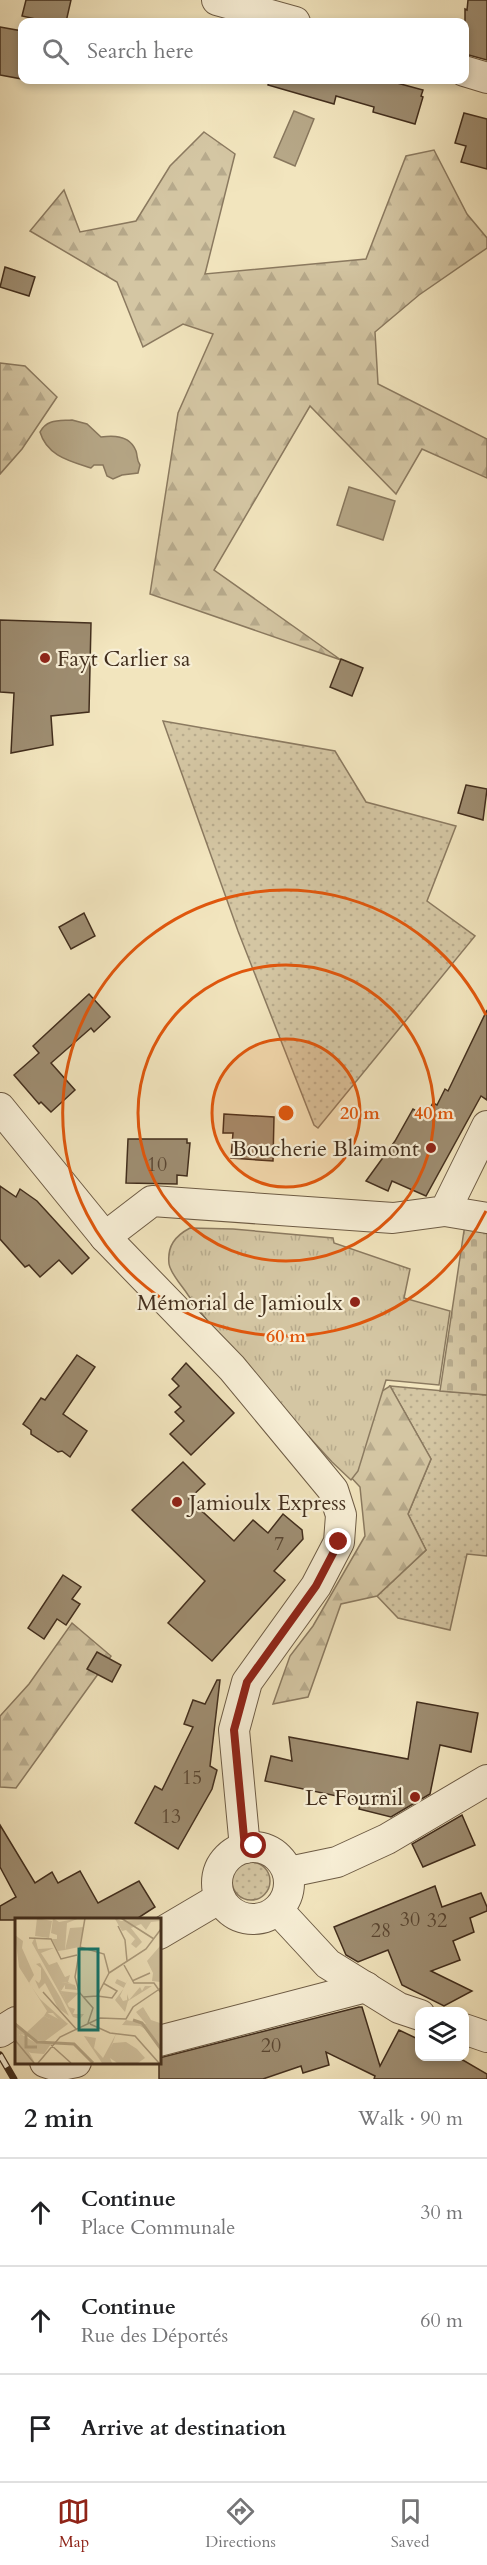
<!DOCTYPE html>
<meta charset="utf-8">
<style>
:root{--surface:#fff;--page:#f2f2f2;--text:#202124;--muted:#757577;--line:#e0e0e0;--accent:#8f2418}
body{margin:0;font-family:Cardo,serif;background:var(--page);color:var(--text)}
.controls{position:absolute;right:18px;bottom:18px;display:grid;overflow:hidden;border-radius:12px;box-shadow:0 3px 9px #0003}
.controls button{width:54px;height:54px;display:grid;place-items:center;padding:0;border:0;border-bottom:2px solid var(--line);background:var(--surface);color:var(--text);font:30px sans-serif}
.stop{position:absolute;width:18px;height:18px;margin:-14px;border:4px solid #8f2418;border-radius:50%;background:#fff}
.stop.end{background:#8f2418;border-color:#fff;box-shadow:0 2px 6px #0008}
.list{margin:0;padding:0;list-style:none}
h2{display:flex;justify-content:space-between;align-items:center;height:78px;margin:0;padding:0 24px;font-size:26px}
h2 small{font-size:20px;font-weight:400;color:var(--muted)}
.list li{display:grid;grid-template-columns:39px 1fr auto;gap:18px;align-items:center;box-sizing:border-box;height:108px;padding:0 24px;border-top:2px solid var(--line)}
.list b{display:block;font-size:22px;white-space:nowrap}
.list p{margin:0;font-size:20px;white-space:nowrap;color:var(--muted)}
.list em{font-size:20px;font-style:normal;color:var(--muted)}
.icon{flex:none;width:33px;height:33px;fill:none;stroke:currentColor;stroke-width:2;stroke-linecap:round;stroke-linejoin:round}
.map{position:relative;flex:none;width:487px;height:2079px;overflow:hidden}
.search{position:absolute;background:var(--surface);box-shadow:0 3px 9px #0003;left:18px;right:18px;top:18px;height:66px;display:flex;align-items:center;gap:15px;box-sizing:border-box;padding:0 21px;border-radius:12px;color:var(--muted);font-size:22px}
.sheet{height:402px;background:var(--surface)}
nav{display:flex;justify-content:space-around;align-items:center;box-sizing:border-box;height:84px;border-top:2px solid var(--line);background:var(--surface);font-size:16px;color:var(--muted)}
nav a{display:grid;justify-items:center;gap:3px}
nav .on{color:var(--accent)}
.map>svg:first-child{display:block}
.grass{fill:url(#grass-dots);stroke:#8b7a60;stroke-width:1.5}
.forest{fill:url(#forest-firs);stroke:#8b7a60;stroke-width:1.5}
.cemetery{fill:url(#cemetery-stones);stroke:#8b7a60;stroke-width:1.5}
.park{fill:url(#park-tufts);stroke:#8b7a60;stroke-width:1.5}
.water{fill:#b6a787;stroke:#88775d;stroke-width:1.5}
.building{fill:#9e8d71;stroke:#422e1d;stroke-width:1.5}
.lines{fill:none;stroke-linecap:round;stroke-linejoin:round}
.minor-casing{stroke:#6e5c45;stroke-width:32}
.minor{stroke:#f7eed5;stroke-width:30}
.rail-casing{stroke:#422e1d;stroke-width:7}
.rail{stroke:#f7eed5;stroke-width:4.5;stroke-dasharray:14;stroke-linecap:butt}
.route{stroke:#8f2418;stroke-width:8}
.ring{fill:none;stroke:#e0570d;stroke-width:3}
.poi-dot{fill:#8f2418;stroke:#f7eed5;stroke-width:2}
.labels{text-anchor:middle;stroke-width:4.5;stroke-linejoin:round;paint-order:stroke}
.number-label{font-size:20px;fill:#594632}
.poi-label{font-size:22px;fill:#422e1d;stroke:#f7eed5;text-anchor:end}
.inset-river{fill:none;stroke:#b6a787;stroke-width:3}
.inset-road{fill:none;stroke:#ac9c7e;stroke-width:1.5}
.view{fill:#0f766e;fill-opacity:0.15;stroke:#0f766e;stroke-width:3}
.inset-edge{fill:none;stroke:#422e1d;stroke-width:3}
.centre{fill:#e0570d;stroke:#f7eed5;stroke-width:3}
.ring-label{font-size:18px;text-anchor:middle;font-weight:bold;fill:#e0570d;stroke:#f7eed5;stroke-width:4.5;stroke-linejoin:round;paint-order:stroke}
</style>
<div class="map">
<svg width="487" height="2079" viewBox="0 0 487 2079">
<defs>
<pattern id="grass-dots" width="8" height="8" patternUnits="userSpaceOnUse" patternTransform="scale(1.5)"><rect width="8" height="8" fill="#d4c6a3"/><path d="M2 2h.1M6 6h.1" fill="none" stroke="#b7aa8c" stroke-width="1.8" stroke-linecap="round"/></pattern>
<pattern id="forest-firs" width="22" height="20" patternUnits="userSpaceOnUse" patternTransform="scale(1.5)"><rect width="22" height="20" fill="#d4c6a3"/><path d="M5 1l3.5 6h-7zM16 11l3.5 6h-7z" fill="#b7aa8c"/></pattern>
<pattern id="cemetery-stones" width="16" height="16" patternUnits="userSpaceOnUse" patternTransform="scale(1.5)"><rect width="16" height="16" fill="#d4c6a3"/><path d="M2 7V4a2 2 0 0 1 4 0v3zM10 15v-3a2 2 0 0 1 4 0v3z" fill="#b7aa8c"/></pattern>
<pattern id="park-tufts" width="24" height="20" patternUnits="userSpaceOnUse" patternTransform="scale(1.5)"><rect width="24" height="20" fill="#d4c6a3"/><path d="M3 7l-1-3M5 7V3M7 7l1-3M15 17l-1-3M17 17v-4M19 17l1-3" fill="none" stroke="#b7aa8c"/></pattern>
</defs>
<rect width="100%" height="100%" fill="#f2e5be"/>
<filter id="stains"><feTurbulence type="fractalNoise" baseFrequency=".00333" numOctaves="4"/><feColorMatrix values="0 0 0 0 .2 0 0 0 0 .09 0 0 0 0 .02 0 0 0 .5 -.17"/></filter>
<radialGradient id="worn" r=".72"><stop offset=".6" stop-color="#630" stop-opacity="0"/><stop offset="1" stop-color="#630" stop-opacity=".3"/></radialGradient>
<g class="grass">
<polygon points="163,721 335,751 366,802 456,826 427,901 475,936 318,1128 314,1125 238,931"/>
<polygon points="390,1386 487,1395 487,1556 467,1554 450,1630 398,1618 377,1596 426,1550 408,1514 431,1459"/>
<circle cx="251" cy="1881" r="19"/>
</g>
<g class="forest">
<polygon points="204,132 235,154 205,274 366,259 406,156 434,150 467,214 487,238 487,248 419,295 375,332 378,384 487,439 487,478 422,449 396,494 310,406 214,570 341,660 150,594 178,413 213,334 183,324 143,347 117,282 30,231 64,190 80,232 136,221 170,166"/>
<polygon points="0,363 25,366 57,397 22,449 0,474"/>
<polygon points="182,1267 336,1420 390,1386 431,1459 408,1514 426,1550 377,1596 341,1604 308,1697 273,1704 290,1656 313,1626 365,1536 360,1487 242,1359 191,1300"/>
<polygon points="72,1623 111,1656 16,1788 0,1787 0,1716 29,1684"/>
</g>
<polygon class="cemetery" points="465,1224 487,1227 487,1395 440,1391"/>
<path class="park" d="M 190,1228 L 233,1229 L 333,1238 L 334,1243 L 410,1269 L 404,1298 L 450,1311 L 439,1385 L 386,1380 L 358,1471 L 351,1480 L 332,1462 C 283,1408 231,1355 188,1295 C 183,1287 170,1273 169,1264 C 167,1246 175,1236 190,1228 Z"/>
<g class="water">
<polygon points="294,111 314,119 295,166 274,157"/>
<path d="M 72,420 L 87,424 L 101,437 C 114,435 130,435 136,451 C 138,457 136,459 140,465 L 138,473 L 122,475 L 113,479 L 107,476 L 103,465 L 94,465 L 91,468 C 70,461 47,456 40,432 C 47,419 58,421 72,420 Z"/>
<polygon points="349,487 395,501 383,540 337,525"/>
</g>
<g class="building">
<polygon points="26,0 71,0 66,22 49,22 22,16"/>
<polygon points="468,0 487,0 487,60 465,54 465,9 467,10"/>
<polygon points="0,27 22,31 22,79 0,75"/>
<polygon points="269,80 386,80 423,90 421,96 423,97 415,124 373,112 374,107 336,96 334,104 268,85"/>
<polygon points="464,113 487,119 487,169 461,162 466,146 455,143"/>
<polygon points="5,267 35,277 29,296 0,287"/>
<polygon points="0,620 91,623 89,712 51,716 53,745 11,753 14,693 0,692"/>
<polygon points="341,659 363,668 352,696 330,687"/>
<polygon points="466,785 487,789 483,820 458,813"/>
<polygon points="84,913 95,936 71,949 59,927"/>
<polygon points="89,994 110,1017 94,1032 91,1028 51,1063 75,1090 51,1112 41,1102 39,1104 14,1075 39,1053 33,1046"/>
<polygon points="487,1010 487,1100 481,1096 426,1196 392,1181 388,1191 366,1181 395,1141 413,1109 425,1116 433,1103 437,1105 445,1089 448,1091"/>
<polygon points="224,1114 274,1117 273,1161 231,1158 233,1133 223,1133"/>
<polygon points="128,1139 187,1139 187,1143 190,1143 187,1176 177,1175 177,1184 126,1183"/>
<polygon points="0,1186 16,1197 20,1189 37,1201 89,1258 72,1274 59,1260 40,1277 29,1265 25,1267 0,1239"/>
<polygon points="77,1355 95,1367 63,1414 87,1431 70,1457 62,1451 58,1452 31,1434 31,1430 23,1424 41,1398 45,1400"/>
<polygon points="186,1363 234,1413 191,1455 170,1434 184,1421 175,1412 181,1407 169,1395 179,1386 172,1379"/>
<polygon points="183,1462 205,1484 189,1499 234,1541 253,1520 268,1533 283,1514 302,1530 303,1539 274,1571 285,1580 212,1661 168,1623 205,1581 132,1510"/>
<polygon points="63,1575 81,1587 72,1599 80,1604 66,1625 57,1619 44,1639 28,1628"/>
<polygon points="97,1652 121,1665 112,1682 87,1669"/>
<polygon points="217,1680 220,1680 210,1766 217,1770 212,1789 178,1849 135,1823 155,1786 162,1790 193,1727 184,1724 193,1700 205,1704"/>
<polygon points="417,1702 478,1713 471,1752 440,1745 430,1794 391,1817 359,1809 361,1801 265,1781 271,1756 292,1761 289,1737 408,1759"/>
<polygon points="462,1815 475,1845 423,1867 412,1844"/>
<polygon points="0,1825 35,1883 52,1872 58,1883 80,1871 98,1903 139,1881 155,1907 135,1920 0,1920 0,1906 16,1897 0,1867"/>
<polygon points="435,1886 442,1907 481,1893 487,1907 487,1911 470,1918 474,1932 453,1941 460,1960 431,1971 472,1991 444,2006 402,1985 388,1950 358,1962 346,1955 334,1927"/>
<polygon points="359,2007 362,2007 380,2066 399,2030 420,2040 420,2056 456,2056 487,2074 487,2079 374,2079 375,2076 326,2052 329,2065 303,2073 301,2066 263,2079 159,2079 159,2058"/>
</g>
<g class="lines">
<defs>
<g id="minor">
<polyline points="217,0 295,22"/>
<polyline points="464,71 487,78"/>
<polyline points="0,1108 105,1237 232,1368 333,1490 341,1515 339,1542 316,1586 247,1682 234,1730 245,1848"/>
<polyline points="445,1211 487,1218"/>
<polyline points="105,1237 152,1201 393,1218 445,1211 487,1126"/>
<circle cx="253" cy="1883" r="36"/>
<polyline points="289,1872 337,1862 387,1839 487,1780"/>
<polyline points="278,1910 328,1964 399,2008 420,2015"/>
<polyline points="159,1934 220,1898"/>
<polyline points="464,2029 487,2037"/>
<polyline points="0,2032 16,2022"/>
<polyline points="159,2041 366,1987"/>
<polyline points="45,2062 57,2066 76,2062"/>
</g>
</defs>
<use href="#minor" class="minor-casing"/>
<use href="#minor" class="minor"/>
<defs>
<polyline id="rail" points="0,2055 14,2079"/>
</defs>
<use href="#rail" class="rail-casing"/>
<use href="#rail" class="rail"/>
</g>
<g class="lines">
<polyline class="route" points="254,1846 245,1848 234,1730 247,1682 316,1586 339,1542"/>
</g>
<circle cx="286" cy="1113" r="74" fill="#e0570d" fill-opacity=".12"/>
<g class="ring">
<circle cx="286" cy="1113" r="74"/>
<circle cx="286" cy="1113" r="148"/>
<path d="M486 1211A223 223 0 1 1 486 1015"/>
</g>
<g class="poi-dot">
<circle cx="45" cy="658" r="6"/>
<circle cx="431" cy="1148" r="6"/>
<circle cx="355" cy="1302" r="6"/>
<circle cx="177" cy="1502" r="6"/>
<circle cx="415" cy="1797" r="6"/>
</g>
<g class="labels">
<g class="number-label">
<text x="157" y="1171">10</text>
<text x="279" y="1550">7</text>
<text x="192" y="1784">15</text>
<text x="171" y="1823">13</text>
<text x="410" y="1926">30</text>
<text x="437" y="1927">32</text>
<text x="381" y="1937">28</text>
<text x="271" y="2052">20</text>
</g>
<g class="poi-label">
<text x="57" y="666" text-anchor="start">Fayt Carlier sa</text>
<text x="419" y="1156">Boucherie Blaimont</text>
<text x="343" y="1310">Mémorial de Jamioulx</text>
<text x="189" y="1510" text-anchor="start">Jamioulx Express</text>
<text x="403" y="1805">Le Fournil</text>
</g>
</g>
<g transform="translate(15 1918)">
<rect width="146" height="146" fill="#f2e5be"/>
<path d="M 69,9 L 64,29 L 50,32 L 55,10 ZM 32,95 L 53,106 L 30,123 L 21,122 L 12,114 L 29,98 L 35,101 ZM 4,115 L 21,125 L 36,126 L 29,136 L 16,135 L 9,131 ZM 111,124 L 122,131 L 130,140 L 123,145 L 102,145 L 93,135 L 98,125 Z" fill="#d4c6a3"/>
<path d="M 38,0 L 44,4 L 65,0 L 52,5 L 50,32 L 43,33 L 37,21 L 42,21 L 42,17 L 36,15 ZM 88,0 L 100,0 L 106,3 L 145,0 L 145,3 L 136,4 L 131,12 L 126,6 L 116,10 L 127,24 L 121,30 L 116,26 L 120,21 L 111,12 L 107,13 L 100,1 ZM 0,17 L 8,23 L 7,30 L 19,57 L 14,65 L 25,81 L 53,106 L 47,106 L 38,95 L 33,95 L 35,101 L 29,98 L 32,93 L 4,49 ZM 20,19 L 23,31 L 39,30 L 26,35 L 34,47 L 42,44 L 50,59 L 55,57 L 53,64 L 57,66 L 48,64 L 45,71 L 54,89 L 60,91 L 58,96 L 69,96 L 65,101 L 58,99 L 17,25 ZM 145,28 L 145,64 L 137,63 L 138,55 L 132,43 ZM 25,45 L 45,79 L 54,98 L 43,90 L 30,65 L 24,71 L 20,62 L 24,65 L 26,61 L 26,50 L 21,46 ZM 114,59 L 105,78 L 108,83 L 112,82 L 112,76 L 114,82 L 125,69 L 127,73 L 130,68 L 137,68 L 113,83 L 110,94 L 100,82 L 109,70 L 100,65 L 102,61 L 111,65 ZM 128,89 L 136,102 L 145,105 L 145,131 L 135,114 L 125,108 L 107,107 L 111,102 L 131,106 L 121,94 ZM 0,107 L 15,118 L 4,116 L 20,145 L 0,145 ZM 101,116 L 94,135 L 102,145 L 95,140 L 97,145 L 87,145 L 69,118 L 81,120 L 79,130 L 88,140 Z" fill="#d4c6a3"/>
<path d="M 48,64 L 60,67 L 62,72 L 50,71 L 50,67 L 46,73 L 64,75 L 52,86 L 44,69 Z" fill="#d4c6a3"/>
<path d="M 22,0 L 37,3 L 34,20 L 20,18 Z" fill="#d4c6a3"/>
<path class="inset-river" d="M 118,102 L 127,105 L 146,131M 0,106 L 22,124 L 59,126 L 78,145M 11,116 L 11,129 L 22,129"/>
<path class="inset-road" d="M 70,0 L 60,59 L 64,74 L 78,90 L 73,105M 106,0 L 139,21M 103,8 L 110,22 L 112,43M 14,20 L 36,21 L 46,41 L 62,37M 65,29 L 89,36 L 94,55M 109,47 L 119,65 L 139,65 L 146,75M 94,55 L 131,31 L 146,11M 117,63 L 135,55M 28,74 L 62,112M 82,78 L 97,80 L 102,73 L 88,65M 68,79 L 82,78 L 94,55M 75,106 L 95,115 L 120,118 L 144,145M 0,122 L 19,145M 36,127 L 56,145M 23,145 L 45,119 L 85,100 L 111,101 L 118,89 L 146,70"/>
<path class="view" d="M 64,31 L 83,31 L 83,112 L 64,112 Z"/>
<rect width="146" height="146" class="inset-edge"/>
</g>
<circle cx="286" cy="1113" r="9" class="centre"/>
<g class="ring-label">
<text x="360" y="1119">20 m</text>
<text x="434" y="1119">40 m</text>
<text x="286" y="1342">60 m</text>
</g>
<rect width="100%" height="100%" filter="url(#stains)"/>
<rect width="100%" height="100%" fill="url(#worn)"/>
</svg>
<div class="controls">
<button><svg class="icon" aria-label="layers" viewBox="0 0 24 24"><path d="M12 4l9 5-9 5-9-5zM3 14l9 5 9-5"/></svg></button>
</div>
<div class="stop" style="left:254px;top:1846px"></div>
<div class="stop end" style="left:339px;top:1542px"></div>
<div class="search"><svg class="icon" aria-label="search" viewBox="0 0 24 24"><circle cx="10" cy="10" r="6"/><path d="M15 15l6 6"/></svg>Search here</div>
</div>
<section class="sheet">
<h2>2 min<small>Walk · 90 m</small></h2>
<ul class="list">
<li><svg class="icon" aria-label="ahead" viewBox="0 0 24 24"><path d="M12 20V5M6 11l6-6 6 6"/></svg><div><b>Continue</b><p>Place Communale</p></div><em>30 m</em></li>
<li><svg class="icon" aria-label="ahead" viewBox="0 0 24 24"><path d="M12 20V5M6 11l6-6 6 6"/></svg><div><b>Continue</b><p>Rue des Déportés</p></div><em>60 m</em></li>
<li><svg class="icon" aria-label="arrive" viewBox="0 0 24 24"><path d="M6 21V4h12l-3 4 3 4H6"/></svg><div><b>Arrive at destination</b></div></li>
</ul>
</section>
<nav>
<a class="on"><svg class="icon" aria-label="map" viewBox="0 0 24 24"><path d="M3 6l6-2 6 2 6-2v14l-6 2-6-2-6 2zM9 4v14M15 6v14"/></svg>Map</a>
<a><svg class="icon" aria-label="directions" viewBox="0 0 24 24"><path d="M12 3l9 9-9 9-9-9zM9 14v-3h6M13 9l2 2-2 2"/></svg>Directions</a>
<a><svg class="icon" aria-label="saved" viewBox="0 0 24 24"><path d="M7 4h10v16l-5-4-5 4z"/></svg>Saved</a>
</nav>
